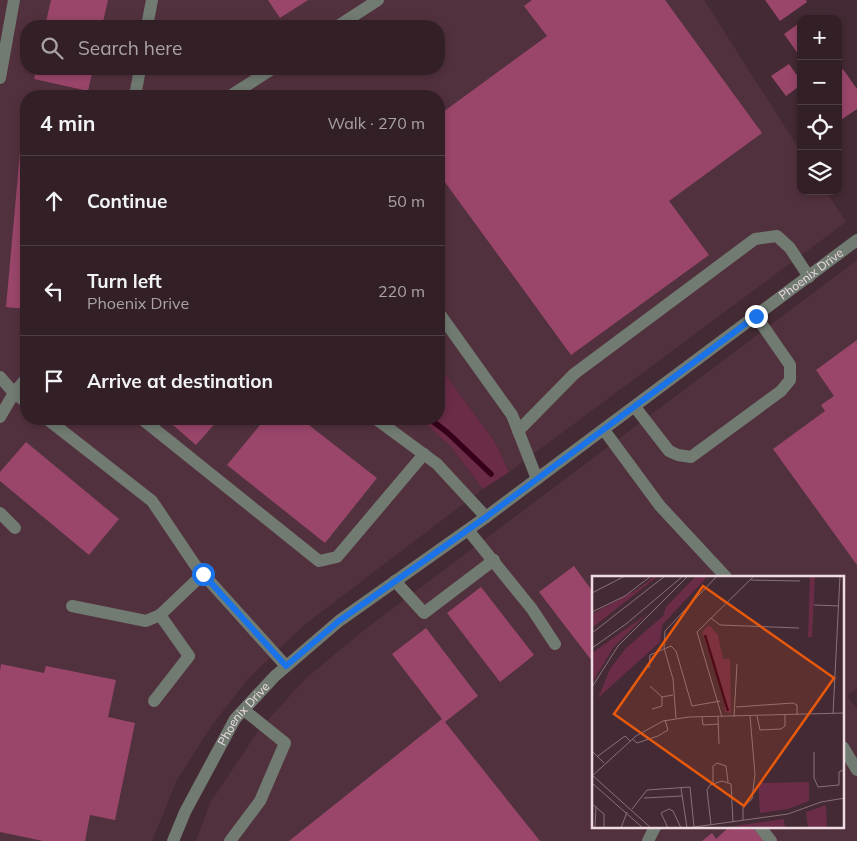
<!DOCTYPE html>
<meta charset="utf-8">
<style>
:root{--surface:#332027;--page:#3e2d33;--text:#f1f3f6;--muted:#a9a3a7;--line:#4e3e44}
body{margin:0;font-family:Mulish,sans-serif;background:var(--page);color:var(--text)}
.controls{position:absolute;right:15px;top:15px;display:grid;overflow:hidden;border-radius:10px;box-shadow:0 2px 8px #0003}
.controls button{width:45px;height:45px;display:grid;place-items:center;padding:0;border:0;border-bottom:1px solid var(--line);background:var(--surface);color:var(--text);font:25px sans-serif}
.stop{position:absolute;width:15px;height:15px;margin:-11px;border:4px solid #1a73e8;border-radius:50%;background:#fff}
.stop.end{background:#1a73e8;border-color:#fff;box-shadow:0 1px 5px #0008}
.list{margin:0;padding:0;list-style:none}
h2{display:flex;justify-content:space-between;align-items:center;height:65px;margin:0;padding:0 20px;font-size:21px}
h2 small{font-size:16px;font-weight:400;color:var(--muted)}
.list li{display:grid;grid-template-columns:32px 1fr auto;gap:15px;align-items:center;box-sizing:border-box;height:90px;padding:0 20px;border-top:1px solid var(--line)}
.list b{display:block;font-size:19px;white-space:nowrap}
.list p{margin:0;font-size:16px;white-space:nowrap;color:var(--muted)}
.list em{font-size:16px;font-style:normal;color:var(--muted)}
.icon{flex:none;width:28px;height:28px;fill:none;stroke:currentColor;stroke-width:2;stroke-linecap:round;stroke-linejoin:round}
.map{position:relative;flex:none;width:857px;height:841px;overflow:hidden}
.search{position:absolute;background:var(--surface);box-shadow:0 2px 8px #0003;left:20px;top:20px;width:425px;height:55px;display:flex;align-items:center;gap:12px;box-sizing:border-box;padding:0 18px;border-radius:20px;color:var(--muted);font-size:19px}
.panel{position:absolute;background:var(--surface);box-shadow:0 2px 8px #0003;left:20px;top:90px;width:425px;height:335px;border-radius:20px}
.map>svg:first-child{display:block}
.built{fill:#52313e;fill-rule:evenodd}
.green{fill:#6a2c47}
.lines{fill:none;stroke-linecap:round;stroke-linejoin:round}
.stream{stroke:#36001b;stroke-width:5.5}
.building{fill:#9a466b}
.minor{stroke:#717b72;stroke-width:12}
.route{stroke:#1a73e8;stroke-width:6}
.labels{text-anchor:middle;stroke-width:4;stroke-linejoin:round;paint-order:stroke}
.street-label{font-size:12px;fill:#eedce2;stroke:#22171b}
.inset-river{fill:none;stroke:#36001b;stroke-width:2.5}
.inset-road{fill:none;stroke:#88717a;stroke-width:1}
.view{fill:#e8590c;fill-opacity:0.15;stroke:#e8590c;stroke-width:2.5}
.inset-edge{fill:none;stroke:#eedce2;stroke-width:2.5}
</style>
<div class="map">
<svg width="857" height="841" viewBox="0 0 857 841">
<rect width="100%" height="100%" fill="#442a34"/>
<g class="built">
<path d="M 0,0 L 704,0 L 801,152 L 801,191 L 826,191 L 846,222 L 509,472 L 495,442 L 439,366 L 439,96 L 26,96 L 26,419 L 420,419 L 451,447 L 483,489 L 304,625 L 248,679 L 212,725 L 177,780 L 152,841 L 0,841 ZM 26,26 L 439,26 L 439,69 L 26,69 Z"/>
<path d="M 857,260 L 857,689 L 847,696 L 857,709 L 857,841 L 196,841 L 210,803 L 259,730 L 306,678 L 363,631 ZM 593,577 L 843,577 L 843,827 L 593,827 Z"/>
</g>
<polygon class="green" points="439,366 495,442 509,472 483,489 451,447 420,419 439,419"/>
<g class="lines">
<polyline class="stream" points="430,419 448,433 491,474"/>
</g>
<g class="building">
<polygon points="51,0 108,0 102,26 45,26"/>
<polygon points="268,0 308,0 280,18"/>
<polygon points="532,0 665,0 762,133 669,201 709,255 571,355 439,174 439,115 547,36 524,6"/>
<polygon points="765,0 806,0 807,2 780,21"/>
<polygon points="801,22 801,58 784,34"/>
<polygon points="789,64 801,81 801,85 786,96 771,76"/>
<polygon points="36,69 93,69 88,91 34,79"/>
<polygon points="843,69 857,89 857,109 838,122 838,73"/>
<polygon points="24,108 26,108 26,309 6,307"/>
<polygon points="857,340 857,565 773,449 825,411 821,405 834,396 816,370"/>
<polygon points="166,419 219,419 196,445"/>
<polygon points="265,419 301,419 377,478 325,543 227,465"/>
<polygon points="26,442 119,519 89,555 0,481 0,472"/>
<polygon points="574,566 593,592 593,660 592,661 539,592"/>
<polygon points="481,587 534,655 500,682 447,613"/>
<polygon points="426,628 478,696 445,722 540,841 289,841 442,719 392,654"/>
<polygon points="1,664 44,673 46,666 116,680 108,717 135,723 115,820 90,815 85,841 43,841 0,832 0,671"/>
<polygon points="729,827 752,827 764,841 702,841 712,833 716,839"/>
</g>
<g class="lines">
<g class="minor">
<polyline points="147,26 152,0"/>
<polyline points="338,26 378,0"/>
<polyline points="0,78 14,0"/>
<polyline points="135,96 140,69"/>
<polyline points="230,96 272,69"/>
<polyline points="439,313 512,415 537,479"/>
<polyline points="0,377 14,393 26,402"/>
<polyline points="635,407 669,451 678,455 691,457 781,391 790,380 790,365 756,316"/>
<polyline points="0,417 14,393 26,379"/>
<polyline points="47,419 152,501 195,565 286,666"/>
<polyline points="142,419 319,561 337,557 424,454"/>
<polyline points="376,419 437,464 486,517"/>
<polyline points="604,430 660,506 726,577"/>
<polyline points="518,431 574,374 755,239 777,236 790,248 809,277"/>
<polyline points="0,513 15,528"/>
<polyline points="468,530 532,609 555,644"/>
<polyline points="395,581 424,613 494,560"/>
<polyline points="72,606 146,621 160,615"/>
<polyline points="154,701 189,656 160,615 203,574"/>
<polyline points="843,747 857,770"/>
<polyline points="760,827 771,841"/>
<path id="s1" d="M 173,841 L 185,812 L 235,719 L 275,676 L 339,621 L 486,517 L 857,240"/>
<polyline points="230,841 260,801 285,743 244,710"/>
<polyline points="648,841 655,827"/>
</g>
</g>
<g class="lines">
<polyline class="route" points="203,574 286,666 339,621 486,517 756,316"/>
</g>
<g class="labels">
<g class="street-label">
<text dy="4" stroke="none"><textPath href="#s1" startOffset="866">Phoenix Drive</textPath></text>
<text dy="4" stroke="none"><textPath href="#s1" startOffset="146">Phoenix Drive</textPath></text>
</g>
</g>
<g transform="translate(592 576)">
<rect width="252" height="252" fill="#442a34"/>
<path d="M 63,0 L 66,0 L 0,52 L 0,38 L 46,13 ZM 104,0 L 116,0 L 70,49 L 68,66 L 6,122 L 18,93 L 34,72 L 71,40 L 74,31 ZM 218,0 L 223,0 L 220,61 L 216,61 ZM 55,38 L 21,72 L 0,107 L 0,77 ZM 117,49 L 126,59 L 131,83 L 138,83 L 139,137 L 133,136 L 131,120 L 110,56 ZM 217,206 L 217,225 L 196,233 L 168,237 L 166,207 ZM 234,229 L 235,252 L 216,252 L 214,236 ZM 192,243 L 193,252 L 142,252 L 142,250 Z" fill="#6a2c47"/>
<path class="inset-river" d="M 113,59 L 136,135"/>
<path class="inset-road" d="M 159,4 L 208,5M 0,17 L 33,0M 222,29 L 247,30M 0,36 L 33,20 L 59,0M 119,42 L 128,49 L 207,52M 0,57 L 73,0M 0,72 L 34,48 L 91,0M 57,92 L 58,79 L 79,70 L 84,75 L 100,130 L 128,125M 58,110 L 70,121M 0,111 L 26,70 L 96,0M 144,131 L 201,127 L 205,129 L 205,139M 60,133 L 70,130 L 70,121 L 81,119M 241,138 L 248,0M 165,140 L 168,154 L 189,153 L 193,150 L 193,139M 110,141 L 111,149 L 127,148M 126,141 L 127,168M 130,141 L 105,56 L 162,0M 142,141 L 145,88M 84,142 L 81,103 L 72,72 L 73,55 L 125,0M 40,163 L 45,167 L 66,160 L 76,154 L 73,144M 0,175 L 12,187M 222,176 L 222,202 L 226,211 L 247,209 L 247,196 L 253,193M 6,180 L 33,160 L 38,165M 0,199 L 59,252M 0,200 L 44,160 L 71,145 L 97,141 L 253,137M 0,207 L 51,252M 121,207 L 121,190 L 125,187 L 134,190 L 136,206M 89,212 L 95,252M 52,222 L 90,220M 0,228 L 12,238 L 12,252M 40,233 L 55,214 L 98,211 L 102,251M 151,244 L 151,231 L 160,223 L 163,198 L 158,140M 119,249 L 115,214 L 118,209 L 130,205 L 139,208 L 141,246M 3,252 L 4,230M 29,252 L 35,236M 76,252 L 69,237 L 77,233 L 81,235 L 89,252M 95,252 L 196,238 L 229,226 L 253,222"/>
<path class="view" d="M 111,10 L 242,102 L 152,230 L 22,138 Z"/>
<rect width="252" height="252" class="inset-edge"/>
</g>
</svg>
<div class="controls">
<button>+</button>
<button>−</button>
<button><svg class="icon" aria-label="locate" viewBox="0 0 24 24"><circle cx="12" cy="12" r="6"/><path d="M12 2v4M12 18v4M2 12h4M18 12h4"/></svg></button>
<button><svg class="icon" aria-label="layers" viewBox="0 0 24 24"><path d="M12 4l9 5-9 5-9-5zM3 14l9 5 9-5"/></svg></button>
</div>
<div class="stop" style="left:203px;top:574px"></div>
<div class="stop end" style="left:756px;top:316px"></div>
<div class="search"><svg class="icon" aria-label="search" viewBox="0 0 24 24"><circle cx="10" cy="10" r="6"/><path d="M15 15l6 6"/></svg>Search here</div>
<section class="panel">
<h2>4 min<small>Walk · 270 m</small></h2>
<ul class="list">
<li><svg class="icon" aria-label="ahead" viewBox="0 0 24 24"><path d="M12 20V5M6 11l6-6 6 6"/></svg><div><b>Continue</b></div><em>50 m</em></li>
<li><svg class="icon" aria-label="left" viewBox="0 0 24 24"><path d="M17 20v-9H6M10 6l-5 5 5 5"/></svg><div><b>Turn left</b><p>Phoenix Drive</p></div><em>220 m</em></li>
<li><svg class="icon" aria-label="arrive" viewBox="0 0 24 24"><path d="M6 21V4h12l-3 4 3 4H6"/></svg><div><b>Arrive at destination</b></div></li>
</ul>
</section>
</div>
